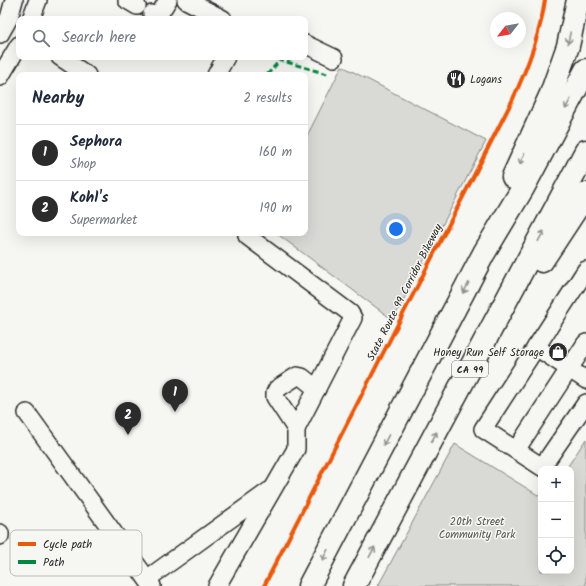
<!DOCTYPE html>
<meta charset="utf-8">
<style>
:root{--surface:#fff;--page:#f2f2f3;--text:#1f2937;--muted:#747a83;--line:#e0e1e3;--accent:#2b2b2b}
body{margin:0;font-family:Kalam,sans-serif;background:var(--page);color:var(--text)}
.controls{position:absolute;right:12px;bottom:12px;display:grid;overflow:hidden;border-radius:8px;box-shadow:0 4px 16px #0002}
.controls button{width:36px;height:36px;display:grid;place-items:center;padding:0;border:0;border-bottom:1px solid var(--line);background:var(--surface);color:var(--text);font:20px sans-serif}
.compass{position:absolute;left:490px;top:12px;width:36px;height:36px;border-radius:50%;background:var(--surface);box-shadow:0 4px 16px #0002;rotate:239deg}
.you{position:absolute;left:396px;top:229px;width:14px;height:14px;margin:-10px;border:3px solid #fff;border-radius:50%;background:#1a73e8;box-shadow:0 0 0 6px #1a73e833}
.badge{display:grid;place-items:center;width:26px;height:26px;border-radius:50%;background:var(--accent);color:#fff;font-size:13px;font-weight:700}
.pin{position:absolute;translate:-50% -33px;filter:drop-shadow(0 1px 2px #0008)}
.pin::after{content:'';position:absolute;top:21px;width:14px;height:12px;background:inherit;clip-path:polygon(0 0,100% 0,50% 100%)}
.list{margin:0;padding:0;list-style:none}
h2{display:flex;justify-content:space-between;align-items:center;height:52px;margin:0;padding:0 16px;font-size:17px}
h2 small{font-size:13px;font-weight:400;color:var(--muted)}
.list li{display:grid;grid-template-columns:26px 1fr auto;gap:12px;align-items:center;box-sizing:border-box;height:56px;padding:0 16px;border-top:1px solid var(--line)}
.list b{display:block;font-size:15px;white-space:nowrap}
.list p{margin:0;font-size:13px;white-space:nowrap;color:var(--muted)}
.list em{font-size:13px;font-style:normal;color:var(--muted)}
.icon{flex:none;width:22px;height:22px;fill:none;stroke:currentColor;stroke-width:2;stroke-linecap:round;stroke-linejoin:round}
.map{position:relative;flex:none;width:586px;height:586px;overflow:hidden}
.search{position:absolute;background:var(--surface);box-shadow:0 4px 16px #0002;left:16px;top:16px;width:292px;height:44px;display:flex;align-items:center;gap:10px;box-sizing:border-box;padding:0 14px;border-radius:8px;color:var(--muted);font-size:15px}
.panel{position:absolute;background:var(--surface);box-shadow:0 4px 16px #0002;left:16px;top:72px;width:292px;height:164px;border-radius:8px}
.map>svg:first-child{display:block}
.green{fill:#d9d9d5;stroke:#828280}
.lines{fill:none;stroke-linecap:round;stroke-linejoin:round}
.minor-casing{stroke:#2b2b2b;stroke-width:20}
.highway-casing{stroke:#2b2b2b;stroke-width:25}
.minor{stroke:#f6f6f2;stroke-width:17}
.highway{stroke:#f6f6f2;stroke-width:22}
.quiet{stroke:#00873e;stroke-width:3;stroke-dasharray:6 3;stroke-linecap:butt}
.cycleway-casing{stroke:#f6f6f2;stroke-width:6}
.cycleway{stroke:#e8590c;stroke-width:4}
.oneway{stroke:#90908e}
.labels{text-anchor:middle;stroke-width:3;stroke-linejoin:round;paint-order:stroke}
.shield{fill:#f6f6f2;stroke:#686867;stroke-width:1}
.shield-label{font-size:10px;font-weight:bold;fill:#2b2b2b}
.poi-label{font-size:11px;fill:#2b2b2b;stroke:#f6f6f2;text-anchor:start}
.street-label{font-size:11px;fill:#2b2b2b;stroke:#f6f6f2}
.park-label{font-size:11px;fill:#565656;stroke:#f6f6f2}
.key{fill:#f6f6f2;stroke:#b9b9b6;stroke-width:1}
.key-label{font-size:11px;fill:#2b2b2b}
</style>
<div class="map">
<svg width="586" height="586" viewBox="0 0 586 586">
<rect width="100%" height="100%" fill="#f6f6f2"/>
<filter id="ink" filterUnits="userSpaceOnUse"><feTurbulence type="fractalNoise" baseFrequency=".025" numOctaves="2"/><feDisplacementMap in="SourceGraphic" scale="8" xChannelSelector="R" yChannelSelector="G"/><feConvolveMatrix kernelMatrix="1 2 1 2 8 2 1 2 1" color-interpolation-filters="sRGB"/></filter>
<g filter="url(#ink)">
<g class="green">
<polygon points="342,66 486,141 393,320 276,233 305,233 305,140"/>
<polygon points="586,439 586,586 378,586 455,444 541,497 541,571 571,571 571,469 566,469"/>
</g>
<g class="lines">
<defs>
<g id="minor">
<polyline points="127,0 137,6"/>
<polyline points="186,0 223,19"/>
<polyline points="152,14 158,16 168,0"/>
<polyline points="31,19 38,0"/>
<polyline points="0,34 9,18 14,0"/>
<polyline points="305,44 334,58"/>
<polyline points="60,57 87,75"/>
<polyline points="216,75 226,57"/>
<polyline points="0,77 19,45"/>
<polyline points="586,270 483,429 542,467 586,403"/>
<polyline points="536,347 586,380"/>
<polyline points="27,413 152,586"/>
<polyline points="296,429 275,397 275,393 277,389 297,376 302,377 317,389"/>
<polyline points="516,450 586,343"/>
<polyline points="0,533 0,536"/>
<polyline points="147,579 269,491"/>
<polyline points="217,586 296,449 296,429 353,318 350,313 247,236"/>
</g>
<g id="highway">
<polyline points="513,177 551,94 568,46 578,0"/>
<polyline points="542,261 586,194"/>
<polyline points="309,586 484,253 523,188 586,70"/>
<polyline points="354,586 586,151"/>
</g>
</defs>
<use href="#minor" class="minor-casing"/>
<use href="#highway" class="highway-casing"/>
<use href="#minor" class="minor"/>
<use href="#highway" class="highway"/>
<polyline class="quiet" points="267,75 280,60 327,74"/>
<defs>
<path id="cycleway" d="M 264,586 L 512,101 C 527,69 540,35 545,0"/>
</defs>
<use href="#cycleway" class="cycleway-casing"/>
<use href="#cycleway" class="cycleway"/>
</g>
<defs><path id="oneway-shaft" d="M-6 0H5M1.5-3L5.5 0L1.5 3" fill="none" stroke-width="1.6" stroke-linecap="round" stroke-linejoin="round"/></defs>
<g class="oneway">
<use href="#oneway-shaft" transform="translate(569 38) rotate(102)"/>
<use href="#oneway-shaft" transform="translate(568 104) rotate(118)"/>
<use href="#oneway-shaft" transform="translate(522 159) rotate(114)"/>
<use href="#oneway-shaft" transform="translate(541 236) rotate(-62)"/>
<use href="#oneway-shaft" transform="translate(466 288) rotate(118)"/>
<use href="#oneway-shaft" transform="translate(434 437) rotate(-62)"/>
<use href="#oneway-shaft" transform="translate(386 440) rotate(118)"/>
<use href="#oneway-shaft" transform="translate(372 552) rotate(-62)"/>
<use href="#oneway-shaft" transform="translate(325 555) rotate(118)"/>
</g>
</g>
<defs>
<symbol id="restaurant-disc" viewBox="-11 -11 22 22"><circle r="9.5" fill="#2b2b2b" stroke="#f6f6f2"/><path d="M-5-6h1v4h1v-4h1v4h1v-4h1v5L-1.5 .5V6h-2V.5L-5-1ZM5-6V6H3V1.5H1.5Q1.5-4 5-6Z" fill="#fff"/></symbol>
<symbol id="shop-disc" viewBox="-11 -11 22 22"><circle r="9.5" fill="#2b2b2b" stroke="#f6f6f2"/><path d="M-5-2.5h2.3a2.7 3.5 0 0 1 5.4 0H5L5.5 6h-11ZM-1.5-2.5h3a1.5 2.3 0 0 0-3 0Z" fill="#fff"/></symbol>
</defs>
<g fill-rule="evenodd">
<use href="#restaurant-disc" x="445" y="68" width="22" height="22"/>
<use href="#shop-disc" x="547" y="341" width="22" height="22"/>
</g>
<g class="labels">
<rect class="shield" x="452" y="361" width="36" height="16" rx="3"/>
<g class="shield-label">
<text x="470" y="373">CA 99</text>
</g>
<g class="poi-label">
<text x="470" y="83">Logans</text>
<text x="544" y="356" text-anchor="end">Honey Run Self Storage</text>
</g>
<g class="street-label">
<text transform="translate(404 292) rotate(-63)" y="4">State Route 99 Corridor Bikeway</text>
</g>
<g class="park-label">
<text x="477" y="525">20th Street<tspan x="477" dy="13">Community Park</tspan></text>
</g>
</g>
<rect x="10" y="530" width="132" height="46" rx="6" class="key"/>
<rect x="18" y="542" width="18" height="4" fill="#e8590c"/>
<rect x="18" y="560" width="18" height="4" fill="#00873e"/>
<g class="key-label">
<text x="43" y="548">Cycle path</text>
<text x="43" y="566">Path</text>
</g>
</svg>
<div class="controls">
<button>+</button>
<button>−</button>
<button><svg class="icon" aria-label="locate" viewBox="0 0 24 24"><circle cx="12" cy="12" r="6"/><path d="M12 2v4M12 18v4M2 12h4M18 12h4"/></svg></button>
</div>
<svg class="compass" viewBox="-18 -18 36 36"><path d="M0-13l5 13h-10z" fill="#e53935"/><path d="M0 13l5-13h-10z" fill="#747a83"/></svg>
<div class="you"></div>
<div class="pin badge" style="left:175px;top:412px">1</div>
<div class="pin badge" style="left:128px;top:435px">2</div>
<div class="search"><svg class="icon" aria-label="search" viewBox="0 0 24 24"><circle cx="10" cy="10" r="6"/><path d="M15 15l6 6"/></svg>Search here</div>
<section class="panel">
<h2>Nearby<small>2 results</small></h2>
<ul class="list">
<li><span class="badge">1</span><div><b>Sephora</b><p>Shop</p></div><em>160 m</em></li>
<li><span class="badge">2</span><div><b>Kohl's</b><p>Supermarket</p></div><em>190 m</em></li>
</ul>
</section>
</div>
